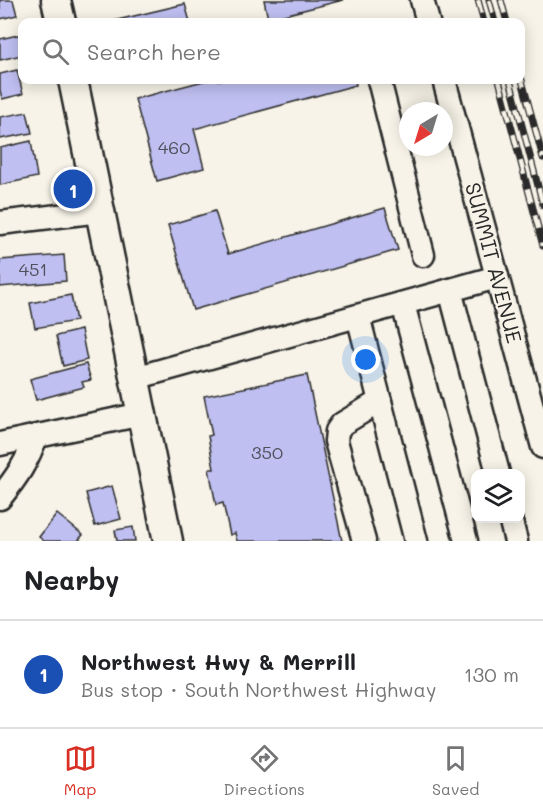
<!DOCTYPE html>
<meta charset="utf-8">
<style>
:root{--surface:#fff;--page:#f2f2f2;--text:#202124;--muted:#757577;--line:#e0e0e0;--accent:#d93025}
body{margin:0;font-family:Mali,sans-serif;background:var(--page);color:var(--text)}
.controls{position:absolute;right:18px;bottom:18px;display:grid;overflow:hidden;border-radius:12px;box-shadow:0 3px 15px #0003}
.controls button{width:54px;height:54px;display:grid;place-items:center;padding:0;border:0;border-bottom:2px solid var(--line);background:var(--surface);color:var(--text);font:30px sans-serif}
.compass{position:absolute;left:399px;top:102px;width:54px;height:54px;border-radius:50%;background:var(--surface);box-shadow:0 3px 15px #0003;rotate:218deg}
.you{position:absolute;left:366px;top:360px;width:21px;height:21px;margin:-15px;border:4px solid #fff;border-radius:50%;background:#1a73e8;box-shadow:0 0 0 9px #1a73e833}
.badge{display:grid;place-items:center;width:39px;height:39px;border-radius:50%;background:var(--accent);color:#fff;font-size:20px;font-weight:700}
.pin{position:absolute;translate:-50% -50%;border:3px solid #fff;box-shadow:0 2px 6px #0006}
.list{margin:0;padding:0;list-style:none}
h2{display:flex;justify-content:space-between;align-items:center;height:78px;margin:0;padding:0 24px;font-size:26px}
h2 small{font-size:20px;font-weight:400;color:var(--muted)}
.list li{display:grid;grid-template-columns:39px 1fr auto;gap:18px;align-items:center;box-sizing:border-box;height:108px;padding:0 24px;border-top:2px solid var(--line)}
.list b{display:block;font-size:22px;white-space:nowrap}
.list p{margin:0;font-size:20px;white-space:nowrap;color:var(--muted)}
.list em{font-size:20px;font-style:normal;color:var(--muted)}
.icon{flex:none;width:33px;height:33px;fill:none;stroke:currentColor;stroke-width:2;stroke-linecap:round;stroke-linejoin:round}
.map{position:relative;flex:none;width:543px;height:541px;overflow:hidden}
.search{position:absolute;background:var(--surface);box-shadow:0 3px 15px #0003;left:18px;right:18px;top:18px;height:66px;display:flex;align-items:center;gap:15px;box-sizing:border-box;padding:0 21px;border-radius:12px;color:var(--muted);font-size:22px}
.sheet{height:186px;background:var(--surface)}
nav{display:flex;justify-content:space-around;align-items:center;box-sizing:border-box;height:84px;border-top:2px solid var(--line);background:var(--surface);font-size:16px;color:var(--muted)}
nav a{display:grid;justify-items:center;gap:3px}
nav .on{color:var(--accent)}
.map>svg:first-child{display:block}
.building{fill:#bfbff1;stroke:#2b2b2b;stroke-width:1.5}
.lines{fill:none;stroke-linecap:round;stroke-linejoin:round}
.minor-casing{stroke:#2b2b2b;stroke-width:27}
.major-casing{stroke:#2b2b2b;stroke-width:33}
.minor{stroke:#f7f3e8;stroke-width:22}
.major{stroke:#f7f3e8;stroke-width:28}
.rail-casing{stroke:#2b2b2b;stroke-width:7}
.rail{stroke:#f7f3e8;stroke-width:4.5;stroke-dasharray:14;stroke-linecap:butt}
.labels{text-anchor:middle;stroke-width:4.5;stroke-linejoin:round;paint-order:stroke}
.number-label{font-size:18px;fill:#50505c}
.street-label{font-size:21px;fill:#2b2b2b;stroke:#f7f3e8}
</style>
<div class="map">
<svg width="543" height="541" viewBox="0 0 543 541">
<rect width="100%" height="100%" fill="#f7f3e8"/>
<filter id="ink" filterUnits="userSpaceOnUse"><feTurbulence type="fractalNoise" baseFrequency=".0167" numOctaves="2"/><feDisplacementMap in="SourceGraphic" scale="12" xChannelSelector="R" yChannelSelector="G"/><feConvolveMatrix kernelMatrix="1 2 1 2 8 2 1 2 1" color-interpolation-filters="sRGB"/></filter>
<g filter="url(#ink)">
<g class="building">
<polygon points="0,0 13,0 17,15 0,19"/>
<polygon points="264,0 343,0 268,19"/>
<polygon points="185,4 190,22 113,21"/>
<polygon points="22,34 22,55 0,60 0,39"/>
<polygon points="17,70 23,94 2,99 0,90 0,74"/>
<polygon points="207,80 355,80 356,85 194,129 204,168 157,181 135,99"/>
<polygon points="27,112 32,133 0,139 0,117"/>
<polygon points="31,141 37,177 0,185 0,148"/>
<polygon points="385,208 398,250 193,310 168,225 215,211 228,254"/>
<polygon points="64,255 66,281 0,287 0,260"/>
<polygon points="71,295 76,321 35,328 30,303"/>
<polygon points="81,330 87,360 63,366 56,336"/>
<polygon points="86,364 91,380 82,382 84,387 36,400 30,379"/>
<polygon points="307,375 342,541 237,541 235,533 230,535 223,503 216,505 209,469 214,469 208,436 212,435 204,396"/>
<polygon points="112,486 121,519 95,526 86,493"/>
<polygon points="57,514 83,535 79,539 81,541 44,541 39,537"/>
<polygon points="133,527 135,541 117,541 115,530"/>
</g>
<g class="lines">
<defs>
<g id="minor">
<polyline points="422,0 428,22"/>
<polyline points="379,80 423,255"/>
<polyline points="444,80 543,447"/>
<polyline points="0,223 100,211"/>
<polyline points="450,290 498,473"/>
<polyline points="403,304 466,541"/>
<polyline points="358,316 416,541"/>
<polyline points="135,378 497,277"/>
<polyline points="0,444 142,414"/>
<path d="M 0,498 C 16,478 28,461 36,436"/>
<polyline points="510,518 516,541"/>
<polyline points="364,541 336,441 337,431 342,424 380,401"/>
</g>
<g id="major">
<polyline points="56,0 61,22"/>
<polyline points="73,80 168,541"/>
</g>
</defs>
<use href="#minor" class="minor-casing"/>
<use href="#major" class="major-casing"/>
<use href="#minor" class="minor"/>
<use href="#major" class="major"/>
<defs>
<g id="rail">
<polyline points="478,0 484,22"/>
<polyline points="489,0 495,22"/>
<polyline points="501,0 507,22"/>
<polyline points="520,73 543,158"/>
<polyline points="499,80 543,246"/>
<polyline points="510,80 543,205"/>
</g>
</defs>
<use href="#rail" class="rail-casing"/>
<use href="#rail" class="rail"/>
</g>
</g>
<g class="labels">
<g class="number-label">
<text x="174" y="154">460</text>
<text x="33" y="276">451</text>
<text x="267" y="459">350</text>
</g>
<g class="street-label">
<text transform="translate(493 263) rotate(75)" y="7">SUMMIT AVENUE</text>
</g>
</g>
</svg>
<div class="controls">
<button><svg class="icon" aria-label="layers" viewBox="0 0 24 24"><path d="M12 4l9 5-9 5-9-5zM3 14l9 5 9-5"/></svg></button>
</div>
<svg class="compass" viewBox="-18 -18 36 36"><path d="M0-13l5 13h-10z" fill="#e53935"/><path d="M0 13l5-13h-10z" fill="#757577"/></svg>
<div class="you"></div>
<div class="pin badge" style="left:73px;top:189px;background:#1a4fb4">1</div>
<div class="search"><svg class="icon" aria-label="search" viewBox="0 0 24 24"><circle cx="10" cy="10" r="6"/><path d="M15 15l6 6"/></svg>Search here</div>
</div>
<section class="sheet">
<h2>Nearby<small></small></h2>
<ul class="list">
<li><span class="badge" style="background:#1a4fb4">1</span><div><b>Northwest Hwy &amp; Merrill</b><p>Bus stop · South Northwest Highway</p></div><em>130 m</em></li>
</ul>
</section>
<nav>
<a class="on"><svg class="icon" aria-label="map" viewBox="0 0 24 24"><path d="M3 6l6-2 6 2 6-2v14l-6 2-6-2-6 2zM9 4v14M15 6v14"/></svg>Map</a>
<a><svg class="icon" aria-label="directions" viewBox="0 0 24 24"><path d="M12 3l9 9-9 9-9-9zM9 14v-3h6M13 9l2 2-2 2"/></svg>Directions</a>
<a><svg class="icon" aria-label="saved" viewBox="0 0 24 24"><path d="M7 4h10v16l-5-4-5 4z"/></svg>Saved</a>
</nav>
